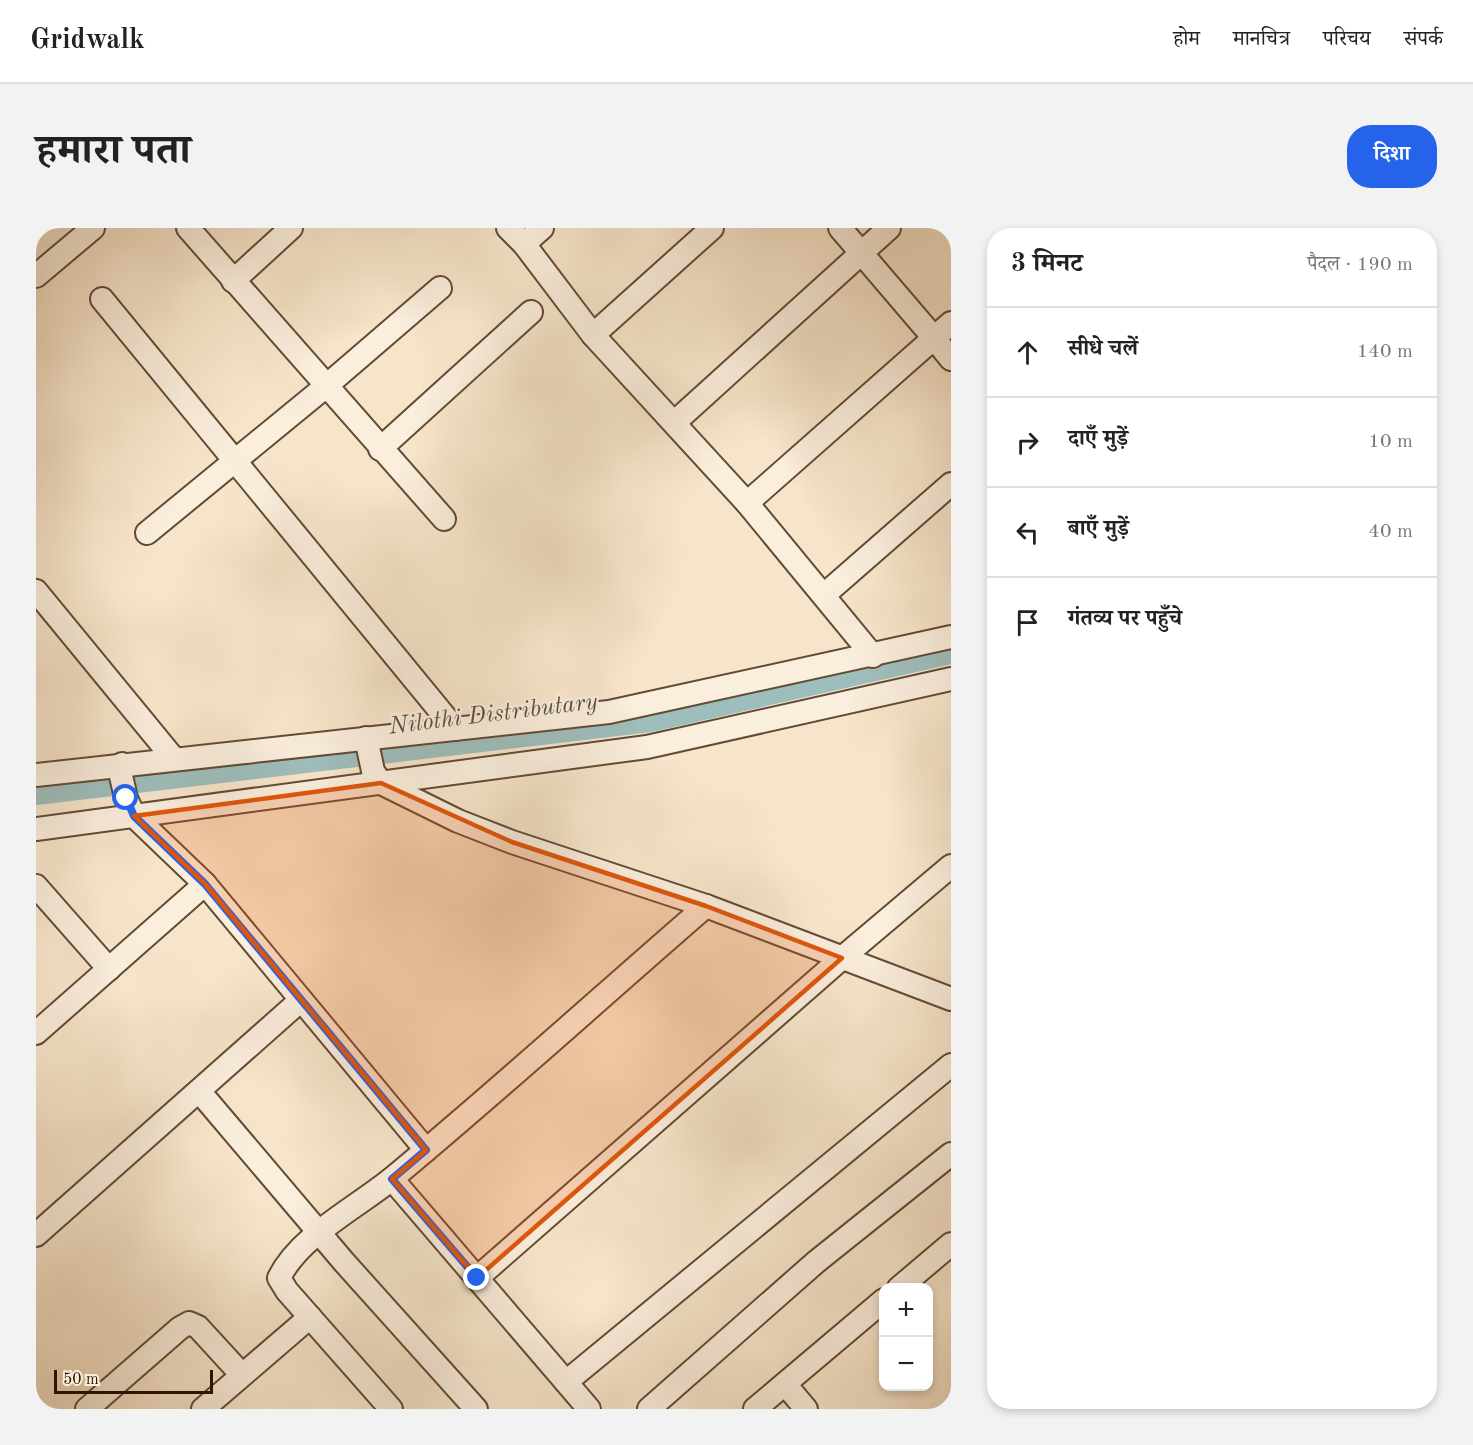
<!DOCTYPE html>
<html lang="hi">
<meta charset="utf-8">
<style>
:root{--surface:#fff;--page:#f2f2f2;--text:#222;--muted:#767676;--line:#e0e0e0;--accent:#2563eb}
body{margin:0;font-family:"Old Standard TT","Noto Serif Devanagari",serif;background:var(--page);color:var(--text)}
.controls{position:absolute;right:18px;bottom:18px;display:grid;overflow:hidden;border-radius:12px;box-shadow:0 3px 9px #0003}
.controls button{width:54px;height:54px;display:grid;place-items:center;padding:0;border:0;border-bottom:2px solid var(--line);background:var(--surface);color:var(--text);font:30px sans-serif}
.scale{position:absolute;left:18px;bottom:15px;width:159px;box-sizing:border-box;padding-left:6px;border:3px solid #301600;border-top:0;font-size:16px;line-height:21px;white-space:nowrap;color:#301600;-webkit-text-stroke:4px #faeedd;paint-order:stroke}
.stop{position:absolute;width:18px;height:18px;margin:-14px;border:4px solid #2563eb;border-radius:50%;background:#fff}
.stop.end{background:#2563eb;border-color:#fff;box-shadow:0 2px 6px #0008}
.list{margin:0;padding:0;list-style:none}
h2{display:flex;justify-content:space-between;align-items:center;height:78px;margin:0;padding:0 24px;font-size:26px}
h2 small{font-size:20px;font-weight:400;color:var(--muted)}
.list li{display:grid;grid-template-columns:39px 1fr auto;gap:18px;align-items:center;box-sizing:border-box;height:90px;padding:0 24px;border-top:2px solid var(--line)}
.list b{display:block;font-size:22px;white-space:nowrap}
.list em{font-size:20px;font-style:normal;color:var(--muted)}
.icon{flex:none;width:33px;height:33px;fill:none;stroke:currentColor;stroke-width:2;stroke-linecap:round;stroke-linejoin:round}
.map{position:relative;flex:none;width:915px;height:1181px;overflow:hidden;border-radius:24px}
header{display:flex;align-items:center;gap:36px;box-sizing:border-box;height:84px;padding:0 30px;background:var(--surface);border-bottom:2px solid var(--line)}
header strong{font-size:28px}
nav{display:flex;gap:33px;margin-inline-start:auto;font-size:21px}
.intro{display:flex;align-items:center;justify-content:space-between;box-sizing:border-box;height:144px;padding:0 36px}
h1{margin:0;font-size:42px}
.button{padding:15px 27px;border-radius:24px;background:var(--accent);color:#fff;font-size:21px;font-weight:700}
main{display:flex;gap:36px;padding:0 36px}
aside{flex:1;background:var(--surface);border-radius:24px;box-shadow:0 3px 9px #0003}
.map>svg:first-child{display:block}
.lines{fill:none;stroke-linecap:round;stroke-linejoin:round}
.canal{stroke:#9ebebd;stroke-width:22}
.minor-casing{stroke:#624a33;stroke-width:26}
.minor{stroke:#faeedd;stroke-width:22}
.route{stroke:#2563eb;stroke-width:8}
.marked{fill:#df560b;fill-opacity:0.2;stroke:#df560b;stroke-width:4.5;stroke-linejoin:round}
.labels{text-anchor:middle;stroke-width:4.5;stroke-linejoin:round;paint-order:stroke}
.water-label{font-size:24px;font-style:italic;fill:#565142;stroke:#faeedd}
</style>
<header>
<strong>Gridwalk</strong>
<nav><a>होम</a><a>मानचित्र</a><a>परिचय</a><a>संपर्क</a></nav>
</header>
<div class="intro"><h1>हमारा पता</h1><a class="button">दिशा</a></div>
<main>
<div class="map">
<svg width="915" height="1181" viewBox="0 0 915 1181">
<rect width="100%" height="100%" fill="#f7e5cb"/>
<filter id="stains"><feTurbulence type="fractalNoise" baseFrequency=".00333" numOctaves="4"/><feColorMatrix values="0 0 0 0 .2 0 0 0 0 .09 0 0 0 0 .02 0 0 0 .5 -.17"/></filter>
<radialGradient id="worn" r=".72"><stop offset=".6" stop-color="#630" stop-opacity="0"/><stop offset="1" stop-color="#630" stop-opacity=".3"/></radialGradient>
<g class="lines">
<polyline class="canal" points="0,566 615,493 915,425"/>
<defs>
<g id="minor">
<polyline points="152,0 408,291"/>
<polyline points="472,0 488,16 557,107 711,275 837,428"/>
<polyline points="488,16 506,0"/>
<polyline points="0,48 57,0"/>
<polyline points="197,53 255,0"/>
<polyline points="66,71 419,501"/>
<polyline points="915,95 898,110 915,131"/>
<polyline points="557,107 676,0"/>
<polyline points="639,194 853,0"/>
<polyline points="344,221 495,84"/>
<polyline points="711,275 898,110 804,0"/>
<polyline points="111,305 289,159 404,60"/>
<polyline points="0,363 138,531"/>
<polyline points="788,367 915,256"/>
<polyline points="330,510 337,543 345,555 422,593 476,614 670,678 915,771"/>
<polyline points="86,536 85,548 90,570 98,588 169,656 390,922"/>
<polyline points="0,547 573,484 915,409"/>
<polyline points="0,601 611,519 915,451"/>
<polyline points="0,658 73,741"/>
<polyline points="0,805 169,656"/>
<polyline points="163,863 308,1034 440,1181"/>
<polyline points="356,951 553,1181"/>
<polyline points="0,1007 265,772"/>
<polyline points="441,1050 806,730 915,638"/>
<polyline points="863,1060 915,1016"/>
<polyline points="530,1154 915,837"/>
<polyline points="749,1156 770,1181"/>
<polyline points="51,1181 144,1100 153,1095 162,1099 206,1147"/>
<polyline points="167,1181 274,1089"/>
<path d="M 355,1181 L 251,1063 L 243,1050 C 263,1008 322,979 358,949 C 464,861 566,768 670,678"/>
<polyline points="613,1181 780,1034 915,926"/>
<polyline points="719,1181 848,1072"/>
</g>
</defs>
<use href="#minor" class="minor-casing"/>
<use href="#minor" class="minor"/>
</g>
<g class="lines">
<polyline class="route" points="90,570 98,588 169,656 390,922 356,951 441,1050"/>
</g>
<path class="marked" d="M 345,555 L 476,614 L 670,678 L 806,730 L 441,1050 L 356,951 L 390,922 L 169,656 L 98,588 Z"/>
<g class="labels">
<g class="water-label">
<text transform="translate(457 485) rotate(-7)" y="8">Nilothi Distributary</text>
</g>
</g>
<rect width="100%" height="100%" filter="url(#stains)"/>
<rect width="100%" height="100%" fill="url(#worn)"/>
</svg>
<div class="controls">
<button>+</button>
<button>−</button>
</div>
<div class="scale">50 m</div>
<div class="stop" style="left:90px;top:570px"></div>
<div class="stop end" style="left:441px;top:1050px"></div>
</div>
<aside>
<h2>3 मिनट<small>पैदल · 190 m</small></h2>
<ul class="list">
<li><svg class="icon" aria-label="ahead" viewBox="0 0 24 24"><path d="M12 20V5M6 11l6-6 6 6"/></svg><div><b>सीधे चलें</b></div><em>140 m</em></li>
<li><svg class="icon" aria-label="right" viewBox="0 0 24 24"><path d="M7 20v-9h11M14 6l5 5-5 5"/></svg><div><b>दाएँ मुड़ें</b></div><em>10 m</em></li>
<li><svg class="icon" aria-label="left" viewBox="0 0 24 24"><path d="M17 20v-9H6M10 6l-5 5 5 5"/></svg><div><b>बाएँ मुड़ें</b></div><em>40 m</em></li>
<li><svg class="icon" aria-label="arrive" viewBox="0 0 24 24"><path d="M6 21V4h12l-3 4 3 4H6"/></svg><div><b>गंतव्य पर पहुँचे</b></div></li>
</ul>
</aside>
</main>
